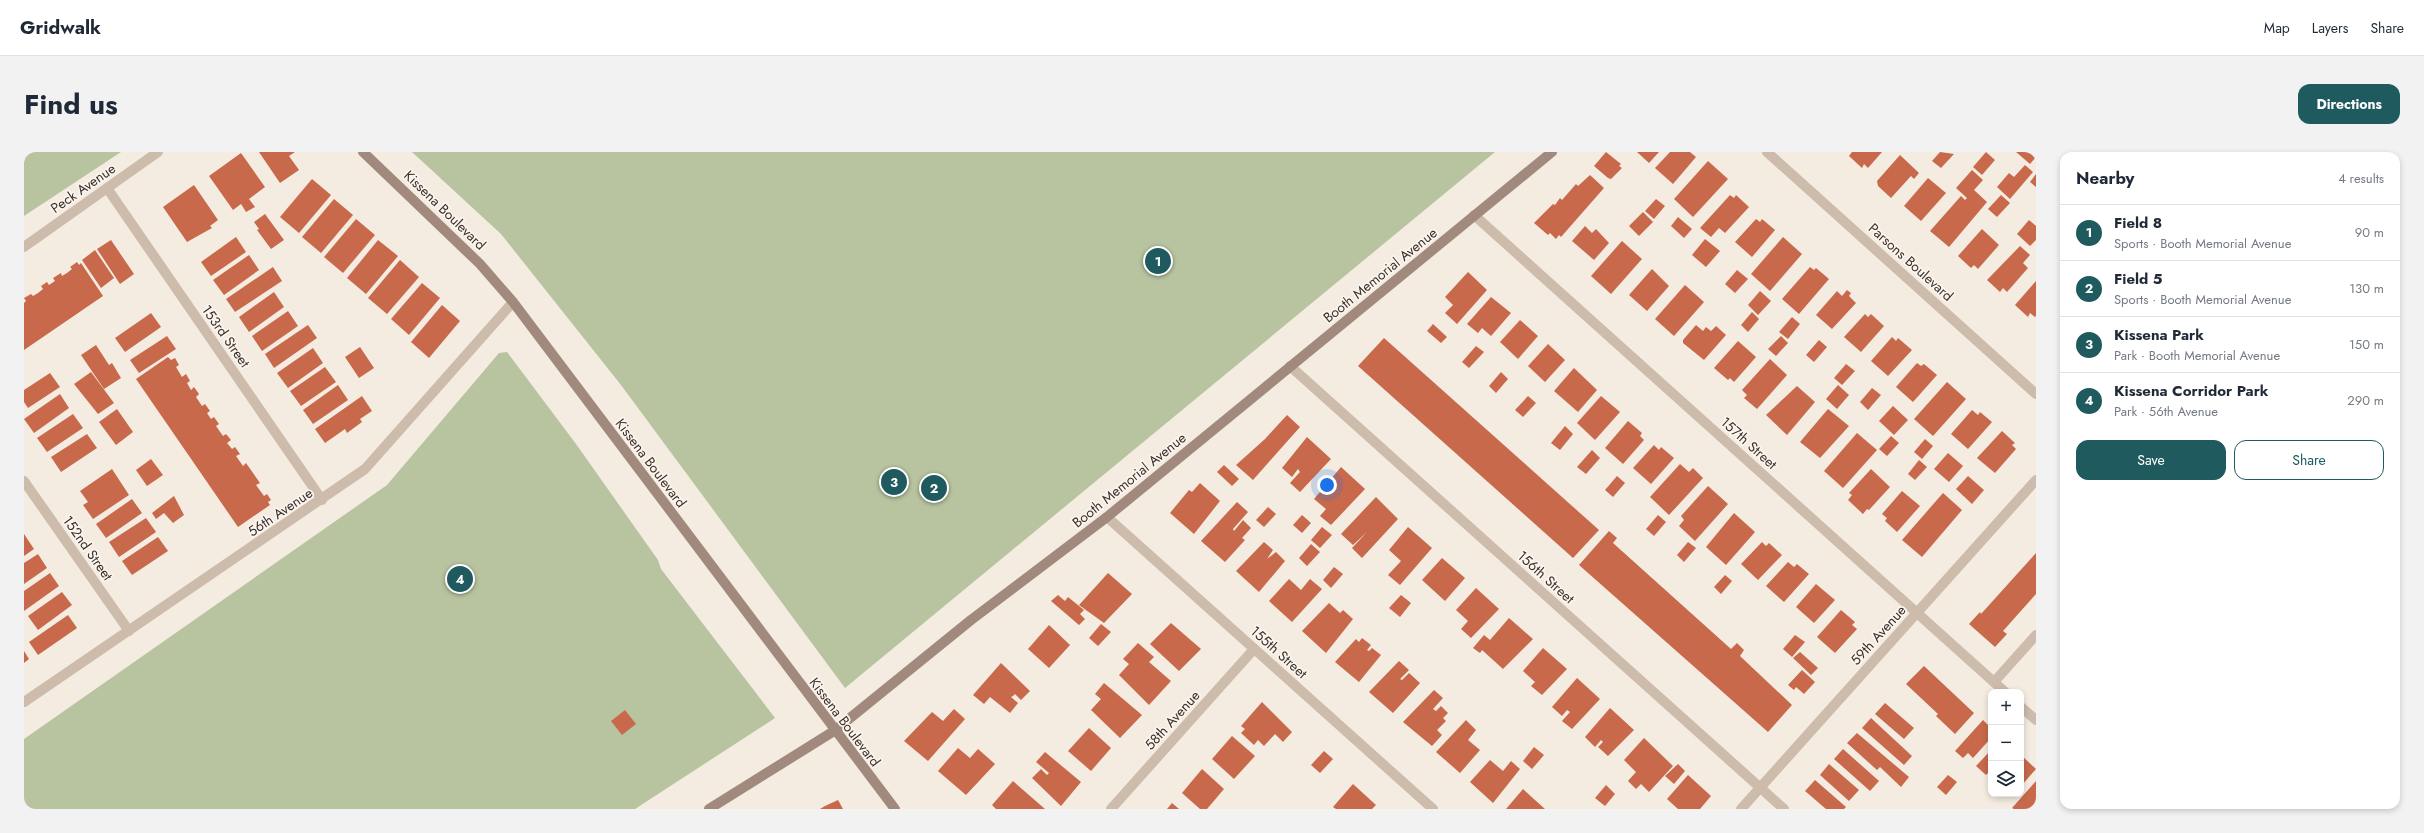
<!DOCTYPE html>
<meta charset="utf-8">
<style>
:root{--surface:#fff;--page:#f2f2f3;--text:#1f2937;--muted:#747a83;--line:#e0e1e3;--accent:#1f5a5e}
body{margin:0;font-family:Jost,sans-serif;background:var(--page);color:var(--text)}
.controls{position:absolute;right:12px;bottom:12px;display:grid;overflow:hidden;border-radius:8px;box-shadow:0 2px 6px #0003}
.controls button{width:36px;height:36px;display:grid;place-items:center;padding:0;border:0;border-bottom:1px solid var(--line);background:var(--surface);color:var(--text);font:20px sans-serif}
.you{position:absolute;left:1303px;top:333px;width:14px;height:14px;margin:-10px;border:3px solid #fff;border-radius:50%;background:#1a73e8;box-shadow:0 0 0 6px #1a73e833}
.badge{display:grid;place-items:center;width:26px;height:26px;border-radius:50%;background:var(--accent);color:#fff;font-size:13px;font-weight:700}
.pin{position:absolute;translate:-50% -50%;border:2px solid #fff;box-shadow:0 1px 4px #0006}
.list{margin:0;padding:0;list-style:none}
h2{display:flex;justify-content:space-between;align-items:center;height:52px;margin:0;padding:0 16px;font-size:17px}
h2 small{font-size:13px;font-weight:400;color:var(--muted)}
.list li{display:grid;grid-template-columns:26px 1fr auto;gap:12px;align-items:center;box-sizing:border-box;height:56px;padding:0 16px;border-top:1px solid var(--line)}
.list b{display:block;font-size:15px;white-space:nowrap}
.list p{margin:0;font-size:13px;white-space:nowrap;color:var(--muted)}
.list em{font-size:13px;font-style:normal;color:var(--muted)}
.actions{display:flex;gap:8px;padding:12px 16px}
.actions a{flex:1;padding:9px 0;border:1px solid var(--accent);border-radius:12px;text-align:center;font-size:14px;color:var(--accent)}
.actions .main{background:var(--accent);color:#fff}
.icon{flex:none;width:22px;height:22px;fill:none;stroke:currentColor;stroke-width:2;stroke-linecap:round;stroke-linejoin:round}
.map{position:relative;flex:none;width:2012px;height:657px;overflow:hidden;border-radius:12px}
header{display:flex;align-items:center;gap:24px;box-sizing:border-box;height:56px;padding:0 20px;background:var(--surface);border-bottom:1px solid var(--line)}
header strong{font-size:19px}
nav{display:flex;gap:22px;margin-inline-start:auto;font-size:14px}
.intro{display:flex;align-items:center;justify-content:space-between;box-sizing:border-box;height:96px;padding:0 24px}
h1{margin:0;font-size:28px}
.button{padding:10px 18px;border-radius:12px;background:var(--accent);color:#fff;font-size:14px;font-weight:700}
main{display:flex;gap:24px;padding:0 24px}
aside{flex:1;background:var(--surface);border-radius:12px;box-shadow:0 2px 6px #0003}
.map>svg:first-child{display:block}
.green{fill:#b8c4a0}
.building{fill:#c8694b}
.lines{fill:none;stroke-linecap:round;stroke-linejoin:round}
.lane{stroke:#cdbbac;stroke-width:10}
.street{stroke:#cdbbac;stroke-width:10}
.secondary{stroke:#a18a7d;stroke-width:10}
.labels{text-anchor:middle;stroke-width:3.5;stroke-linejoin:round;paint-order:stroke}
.street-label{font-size:14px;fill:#3b302b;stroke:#fbf5ee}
</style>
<header>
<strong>Gridwalk</strong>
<nav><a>Map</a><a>Layers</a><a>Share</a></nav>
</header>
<div class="intro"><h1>Find us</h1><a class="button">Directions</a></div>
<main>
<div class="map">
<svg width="2012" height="657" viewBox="0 0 2012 657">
<rect width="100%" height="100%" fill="#f4ebe1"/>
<g class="green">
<polygon points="0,0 97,0 0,64"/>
<polygon points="388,0 1471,0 821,536 597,233 477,82"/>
<polygon points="483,200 552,292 634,408 637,417 751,566 611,657 0,657 0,587 363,333 475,201"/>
</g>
<g class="building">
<polygon points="235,0 271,0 265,4 275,18 256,31"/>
<polygon points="1582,0 1597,12 1595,14 1598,16 1587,27 1584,26 1570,14"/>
<polygon points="1613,0 1635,0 1625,11"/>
<polygon points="1646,0 1666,0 1672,5 1649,32 1631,16"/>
<polygon points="1828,0 1858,0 1844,16 1840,12 1838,16 1825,4"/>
<polygon points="1916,0 1930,2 1917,16 1908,9"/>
<polygon points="1962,0 1971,8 1958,23 1949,15"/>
<polygon points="1992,0 2012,0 2012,5 2006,12"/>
<polygon points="217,1 241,35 225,47 231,55 222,60 217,52 209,58 185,24"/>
<polygon points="1876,3 1895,21 1890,27 1887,24 1867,46 1854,34 1853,29"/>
<polygon points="1684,9 1704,27 1669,65 1650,47"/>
<polygon points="2001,13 2009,20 1986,47 1973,35 1985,21 1990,25"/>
<polygon points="1948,18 1959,28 1950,38 1963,50 1925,95 1906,79 1937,44 1941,48 1943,46 1932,36"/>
<polygon points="2012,22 2012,35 2006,30"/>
<polygon points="1566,23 1580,36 1537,85 1535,83 1532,87 1526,81 1524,83 1510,71 1529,52 1531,53 1536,46 1538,48 1552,32 1554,34"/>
<polygon points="1904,26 1922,41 1897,69 1880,54"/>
<polygon points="288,27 307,43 275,81 256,65"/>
<polygon points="170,33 194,68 186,74 188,76 163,90 139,55"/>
<polygon points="1706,43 1710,46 1712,43 1725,55 1701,81 1695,76 1687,85 1676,76"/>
<polygon points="1977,43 1986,51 1973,65 1964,57"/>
<polygon points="310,47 329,63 297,101 278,85"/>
<polygon points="1632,47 1641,54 1630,67 1621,59"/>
<polygon points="1619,60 1629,70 1615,84 1605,74"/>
<polygon points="241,62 260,88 247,97 233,78 235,77 230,70"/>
<polygon points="1654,65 1668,77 1660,86 1647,74"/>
<polygon points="332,67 351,83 319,121 300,105"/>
<polygon points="1732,67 1736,70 1738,67 1751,78 1728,105 1711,90"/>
<polygon points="2005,68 2012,74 2012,88 2006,94 1993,82"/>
<polygon points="1561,74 1568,81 1572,77 1585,91 1570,108 1548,89"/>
<polygon points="1958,77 1975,93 1954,117 1950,113 1947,116 1934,104"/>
<polygon points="212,85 222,100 187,124 177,110"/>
<polygon points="1759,85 1778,102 1746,139 1727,122"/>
<polygon points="1681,87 1696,99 1682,115 1668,103"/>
<polygon points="87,88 110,122 96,132 73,97"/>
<polygon points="354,88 374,104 342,142 323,126"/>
<polygon points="1598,89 1618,107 1587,142 1567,124"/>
<polygon points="1996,94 2006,103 1999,111 2004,116 1983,140 1979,136 1976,140 1963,128"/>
<polygon points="71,98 90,126 77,136 58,108"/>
<polygon points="225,103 235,118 200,143 189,128"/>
<polygon points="376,108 395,125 363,162 344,146"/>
<polygon points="53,110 55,113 57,111 79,144 0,198 0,151 2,149 0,146 7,142 9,144 14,141 19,137 17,134 23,130 25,133 31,129 29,126 37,121 38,124 43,121 48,117 46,115"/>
<polygon points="249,115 258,129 211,160 202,147"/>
<polygon points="1786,115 1790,118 1792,116 1805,127 1775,162 1758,147"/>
<polygon points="1628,117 1645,134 1623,159 1605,143"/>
<polygon points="1713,118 1724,127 1711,141 1701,132"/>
<polygon points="1444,120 1463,138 1433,172 1421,161 1429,153 1421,145"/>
<polygon points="2012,129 2012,164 2011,165 2006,161 2004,165 1991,153"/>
<polygon points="398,131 416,146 385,183 367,167"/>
<polygon points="1661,133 1680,150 1650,184 1631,167"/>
<polygon points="1823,138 1827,141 1825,144 1832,151 1808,177 1792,163 1813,139 1818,144"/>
<polygon points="1736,139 1747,149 1734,163 1724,153"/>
<polygon points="250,140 260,155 225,180 215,165"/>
<polygon points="1467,145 1487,161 1467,184 1458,176 1454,181 1443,172"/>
<polygon points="418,153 436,169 405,206 387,190"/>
<polygon points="264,159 274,174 238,199 228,184"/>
<polygon points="1728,160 1735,167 1724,180 1717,173"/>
<polygon points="127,161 137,175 101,200 91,186"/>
<polygon points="1841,162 1844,165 1847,162 1860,174 1837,200 1820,185"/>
<polygon points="1768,165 1776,172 1764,187 1755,180"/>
<polygon points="1496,168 1514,184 1494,207 1476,190"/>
<polygon points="1409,172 1423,185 1417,191 1403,179"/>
<polygon points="284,173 293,186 250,216 241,202"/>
<polygon points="1672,173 1679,179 1682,175 1687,179 1692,174 1702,183 1680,208 1659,191 1659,188"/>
<polygon points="143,184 152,197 115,221 106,208"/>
<polygon points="1757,184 1764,191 1752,204 1744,197"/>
<polygon points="1868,185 1872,189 1874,186 1888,198 1864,224 1847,209"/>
<polygon points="1360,186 1575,378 1549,406 1334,214"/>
<polygon points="1795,188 1803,195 1790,210 1782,203"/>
<polygon points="1714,189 1732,205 1710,230 1706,226 1704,228 1690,216"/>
<polygon points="1524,192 1541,208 1521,230 1504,214"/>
<polygon points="72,193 85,213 88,211 97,226 80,237 57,203"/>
<polygon points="1452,194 1460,200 1445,216 1438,210"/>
<polygon points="336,195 350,216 335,226 321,205"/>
<polygon points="289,196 299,211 264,236 253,221"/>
<polygon points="144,205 147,208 151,206 155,213 152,215 158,225 162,222 166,229 163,231 167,238 170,235 175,242 172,245 178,254 181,252 186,259 183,261 187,267 190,265 195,272 192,274 199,284 202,282 207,288 203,291 208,297 211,295 216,302 212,304 219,314 222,311 236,331 232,333 240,344 243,342 247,348 244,350 246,353 214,375 112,227"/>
<polygon points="1746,207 1763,223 1733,257 1720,246 1723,243 1718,238"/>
<polygon points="1893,211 1897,214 1900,212 1913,223 1889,250 1872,235"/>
<polygon points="1822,212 1831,219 1818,233 1810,226"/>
<polygon points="301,215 312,230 277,254 266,239"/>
<polygon points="1550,216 1573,238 1554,260 1530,239"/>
<polygon points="67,220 90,251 74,262 50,232"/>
<polygon points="1477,220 1484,227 1472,241 1465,234"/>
<polygon points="26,221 36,235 4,256 0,250 0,238"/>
<polygon points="1923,230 1942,247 1909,284 1890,267"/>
<polygon points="314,233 324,248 289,272 279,258"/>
<polygon points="1814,233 1825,243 1813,257 1802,247"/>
<polygon points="1773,234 1791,250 1763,283 1742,263"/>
<polygon points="1848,236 1857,243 1844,258 1836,250"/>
<polygon points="36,242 45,256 10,281 0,267"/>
<polygon points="338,244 348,259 336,267 338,270 323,281 321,277 301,291 291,277"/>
<polygon points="1504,244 1512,251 1499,265 1491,258"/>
<polygon points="1577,244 1596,260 1571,288 1553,271"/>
<polygon points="1869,254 1884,268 1870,283 1855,269"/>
<polygon points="93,257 109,280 92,293 75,270"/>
<polygon points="1804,257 1825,274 1796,306 1776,290"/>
<polygon points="1948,258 1954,263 1956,260 1968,270 1944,297 1927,282"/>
<polygon points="49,262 59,276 23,300 13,286"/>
<polygon points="1263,263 1276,275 1229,328 1212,313 1241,287"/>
<polygon points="1604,269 1618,281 1616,284 1620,288 1599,312 1581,296"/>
<polygon points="1541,274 1549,282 1536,298 1527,291"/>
<polygon points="1978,279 1991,291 1988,293 1992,297 1971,321 1953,306"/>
<polygon points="1833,281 1853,298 1819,336 1800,319"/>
<polygon points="63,282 73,296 37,320 27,305"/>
<polygon points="1867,284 1875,291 1863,304 1855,297"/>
<polygon points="1283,285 1307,307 1276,340 1266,331 1276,320 1274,317 1268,325 1258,316"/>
<polygon points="1901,287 1909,294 1898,307 1890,300"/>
<polygon points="1630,293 1635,298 1637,295 1650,306 1627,332 1609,316"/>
<polygon points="1568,298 1576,306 1562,322 1553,315"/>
<polygon points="1924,301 1939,314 1925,330 1910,317"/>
<polygon points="127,307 139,323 123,334 112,318"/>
<polygon points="1895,308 1903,315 1891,328 1884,322"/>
<polygon points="1656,312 1665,320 1669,316 1679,326 1645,363 1626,345"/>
<polygon points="1200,313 1215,327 1208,334 1193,320"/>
<polygon points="1317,315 1341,337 1307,373 1296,364 1302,357 1290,347"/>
<polygon points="88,317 105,343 69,367 59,353 64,350 56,339"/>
<polygon points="1847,317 1866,335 1845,358 1843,357 1839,362 1824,348 1828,343 1825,341"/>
<polygon points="1593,324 1601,331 1589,345 1581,338"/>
<polygon points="1944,324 1960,338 1948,352 1932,337"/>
<polygon points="1176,331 1196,349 1170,382 1146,361 1165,338 1168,340"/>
<polygon points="1684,334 1704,352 1671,389 1655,374 1660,368 1657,364"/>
<polygon points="1878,339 1896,354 1873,380 1861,369 1863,366 1858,362"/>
<polygon points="1919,341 1938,358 1898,405 1878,388"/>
<polygon points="150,344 160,363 149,371 140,361 132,367 128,361"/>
<polygon points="1352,345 1374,367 1338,406 1328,396 1343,380 1329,393 1317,382"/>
<polygon points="108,347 118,361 82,386 72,372"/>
<polygon points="1213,350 1224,360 1209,377 1210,379 1219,368 1227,376 1218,386 1221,388 1201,410 1177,389"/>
<polygon points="1244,355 1252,362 1240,375 1232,368"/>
<polygon points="1710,361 1731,380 1702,413 1682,395"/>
<polygon points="1278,363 1287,371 1278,381 1269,373"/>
<polygon points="1634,363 1642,370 1630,384 1622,377"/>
<polygon points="122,366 132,380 95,405 85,390"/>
<polygon points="1298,375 1308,383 1296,396 1287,388"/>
<polygon points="1384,375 1408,396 1376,433 1364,423 1377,409 1365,398"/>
<polygon points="1585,379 1593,386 1589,391 1707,497 1713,491 1720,498 1716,504 1768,553 1744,580 1555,413"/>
<polygon points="0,382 10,397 0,404"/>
<polygon points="134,385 144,399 108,423 98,409"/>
<polygon points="1240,390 1249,398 1243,407 1252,400 1261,409 1235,440 1212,419"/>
<polygon points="1664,390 1672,396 1660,410 1653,403"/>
<polygon points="1738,390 1742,394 1745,391 1758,403 1734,428 1717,412"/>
<polygon points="1287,392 1296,400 1283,414 1275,406"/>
<polygon points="2012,401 2012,442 1979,479 1983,482 1971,495 1945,472 1956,460 1957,462"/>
<polygon points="14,402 23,416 0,432 0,411"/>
<polygon points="1418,406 1441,426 1421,449 1398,428"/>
<polygon points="1764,410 1770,415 1773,412 1785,422 1760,450 1742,434"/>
<polygon points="1310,415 1319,422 1307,436 1299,428"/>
<polygon points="26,421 35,434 0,459 0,439"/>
<polygon points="1084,421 1108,442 1080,471 1055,453"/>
<polygon points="1701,423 1708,429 1697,442 1690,435"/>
<polygon points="1265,427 1277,438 1286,427 1298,437 1268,470 1245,449"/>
<polygon points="1792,432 1811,448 1790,471 1772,455"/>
<polygon points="1452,436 1475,457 1447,486 1437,477 1444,469 1432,458"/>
<polygon points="38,440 48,453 14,478 4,464"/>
<polygon points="1034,443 1041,449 1044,445 1060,458 1056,462 1061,467 1055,473 1027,449"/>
<polygon points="1377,443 1387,451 1376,465 1365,456"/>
<polygon points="1305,451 1316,461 1319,458 1329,467 1302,501 1278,479"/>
<polygon points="1817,458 1831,470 1828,473 1833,477 1811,501 1793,485"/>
<polygon points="44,463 53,476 14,503 5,490"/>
<polygon points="1485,466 1509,487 1479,517 1458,498 1456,501 1449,496 1460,483 1466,488"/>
<polygon points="1147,471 1177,497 1155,519 1126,492"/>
<polygon points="1077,472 1087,480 1074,494 1065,486"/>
<polygon points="1025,473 1046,493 1025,516 1004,497"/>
<polygon points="1771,483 1781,490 1768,505 1759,497"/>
<polygon points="1338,486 1347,493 1343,498 1345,499 1348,496 1357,503 1335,530 1311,510 1332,487 1335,490"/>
<polygon points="1114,491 1130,505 1125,510 1147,529 1125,553 1095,523 1105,512 1099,507"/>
<polygon points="1519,496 1543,517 1518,543 1507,534 1511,530 1499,519"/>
<polygon points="0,499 5,507 0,511"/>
<polygon points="1776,500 1794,516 1787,523 1769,506"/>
<polygon points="1375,509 1385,518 1376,527 1378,528 1385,521 1396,531 1369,561 1345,540"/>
<polygon points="977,511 1006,539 997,548 991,542 989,544 987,545 994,551 986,561 966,545 960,552 949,543"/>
<polygon points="1900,514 1950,561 1931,582 1912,564 1914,562 1882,532"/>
<polygon points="1778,518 1791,530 1780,542 1772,535 1770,538 1764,533"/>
<polygon points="1553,526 1576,547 1548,577 1538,569 1546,560 1543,558 1538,564 1528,555"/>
<polygon points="1080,531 1118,563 1096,586 1067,558 1077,547 1071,542"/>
<polygon points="1410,538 1419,546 1409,557 1412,559 1417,554 1424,561 1419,566 1422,569 1413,578 1418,583 1408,594 1379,570"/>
<polygon points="1238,550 1268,580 1259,590 1251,582 1240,594 1234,588 1230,593 1217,581 1221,577 1217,574"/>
<polygon points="1861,551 1890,576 1880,587 1851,562"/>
<polygon points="1586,556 1610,578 1584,604 1574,595 1579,590 1577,588 1571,595 1561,585"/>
<polygon points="930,557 941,567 904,609 880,589 908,560 919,569"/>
<polygon points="601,558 612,572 598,583 587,569"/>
<polygon points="1847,566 1888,604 1880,613 1838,576"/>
<polygon points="1442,568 1452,578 1444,588 1456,598 1436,621 1412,600"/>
<polygon points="1959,568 1967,576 1967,586 1949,606 1944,601 1939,606 1931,599"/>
<polygon points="1065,576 1087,596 1067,619 1044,599"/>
<polygon points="1833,581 1885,625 1877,635 1856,615 1853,618 1823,591"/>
<polygon points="1208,584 1231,604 1210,627 1188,607"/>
<polygon points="1620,586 1649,614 1625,640 1617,632 1612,637 1604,629 1612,620 1600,608"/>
<polygon points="1510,595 1520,603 1508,617 1499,609"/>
<polygon points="934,596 946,606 954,597 971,612 942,643 914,619"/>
<polygon points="1819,597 1855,629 1846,639 1810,607"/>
<polygon points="1967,598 1967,621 1965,620 1962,623 1952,614"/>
<polygon points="1300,599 1309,607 1296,621 1287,613"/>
<polygon points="1021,600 1057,630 1037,654 1008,626 1017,617 1023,623 1025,621 1012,610"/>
<polygon points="1998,604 2012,617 1997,634 1997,605"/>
<polygon points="1466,608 1479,619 1487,609 1496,617 1469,651 1446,630"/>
<polygon points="1654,612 1661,619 1650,632 1641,624"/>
<polygon points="1805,612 1835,638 1825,649 1796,623"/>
<polygon points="1178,617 1200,637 1183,657 1176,657 1158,641"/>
<polygon points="1664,623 1687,644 1676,657 1654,657 1643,647"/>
<polygon points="1924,623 1933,630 1922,643 1913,635"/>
<polygon points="1791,628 1822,655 1820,657 1802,657 1781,639"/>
<polygon points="989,629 1021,657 972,657 968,653"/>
<polygon points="2012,629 2012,657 1990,657 1988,656"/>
<polygon points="1329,632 1352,653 1348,657 1312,657 1309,655"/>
<polygon points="1582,633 1591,642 1581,654 1571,646"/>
<polygon points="1499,637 1511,648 1521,657 1482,657"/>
<polygon points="814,648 819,657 796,657 801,654"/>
<polygon points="1148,651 1155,657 1143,657"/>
</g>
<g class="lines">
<polyline class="lane" points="1970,530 2012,483"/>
<g class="street">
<polyline points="1743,0 2012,242"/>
<polyline points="83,36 298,348"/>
<polyline points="1450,63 1981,540"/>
<polyline points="0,95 134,0"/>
<polyline points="1266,214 1760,657"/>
<polyline points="0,329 105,479"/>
<polyline points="1083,365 1409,657"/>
<polyline points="0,550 341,317 489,150"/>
<polyline points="1997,555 2012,568"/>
<polyline points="1087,657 1230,497"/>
<polyline points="1717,657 2012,328"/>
</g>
<g class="secondary">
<polyline points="339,0 456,112 489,150 871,657"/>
<polyline points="685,657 810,579 947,468 1083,365 1528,0"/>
</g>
</g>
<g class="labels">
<g class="street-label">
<text transform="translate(59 36) rotate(-35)" y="5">Peck Avenue</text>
<text transform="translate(421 58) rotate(44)" y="5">Kissena Boulevard</text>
<text transform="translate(1887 110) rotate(42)" y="5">Parsons Boulevard</text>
<text transform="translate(1356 123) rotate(-39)" y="5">Booth Memorial Avenue</text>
<text transform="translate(202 184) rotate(55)" y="5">153rd Street</text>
<text transform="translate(1725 291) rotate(42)" y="5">157th Street</text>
<text transform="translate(627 311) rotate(53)" y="5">Kissena Boulevard</text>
<text transform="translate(1105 328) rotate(-39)" y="5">Booth Memorial Avenue</text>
<text transform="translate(256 360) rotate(-34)" y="5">56th Avenue</text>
<text transform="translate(64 396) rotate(55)" y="5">152nd Street</text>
<text transform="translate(1522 425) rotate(42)" y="5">156th Street</text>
<text transform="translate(1854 483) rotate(-48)" y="5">59th Avenue</text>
<text transform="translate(1255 500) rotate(42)" y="5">155th Street</text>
<text transform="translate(1148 568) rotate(-48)" y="5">58th Avenue</text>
<text transform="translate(821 570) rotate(53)" y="5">Kissena Boulevard</text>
</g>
</g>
</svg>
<div class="controls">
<button>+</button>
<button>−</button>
<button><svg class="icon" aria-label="layers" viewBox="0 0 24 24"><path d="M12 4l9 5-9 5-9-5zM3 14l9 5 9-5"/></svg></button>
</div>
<div class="you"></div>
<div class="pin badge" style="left:1134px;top:109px">1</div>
<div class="pin badge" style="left:910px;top:336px">2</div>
<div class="pin badge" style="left:870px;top:330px">3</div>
<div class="pin badge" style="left:436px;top:427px">4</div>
</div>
<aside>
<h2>Nearby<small>4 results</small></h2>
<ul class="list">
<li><span class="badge">1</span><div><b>Field 8</b><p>Sports · Booth Memorial Avenue</p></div><em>90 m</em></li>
<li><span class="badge">2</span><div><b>Field 5</b><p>Sports · Booth Memorial Avenue</p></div><em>130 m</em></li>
<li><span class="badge">3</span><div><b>Kissena Park</b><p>Park · Booth Memorial Avenue</p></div><em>150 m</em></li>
<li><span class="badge">4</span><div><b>Kissena Corridor Park</b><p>Park · 56th Avenue</p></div><em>290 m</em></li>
</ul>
<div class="actions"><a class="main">Save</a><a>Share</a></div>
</aside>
</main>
